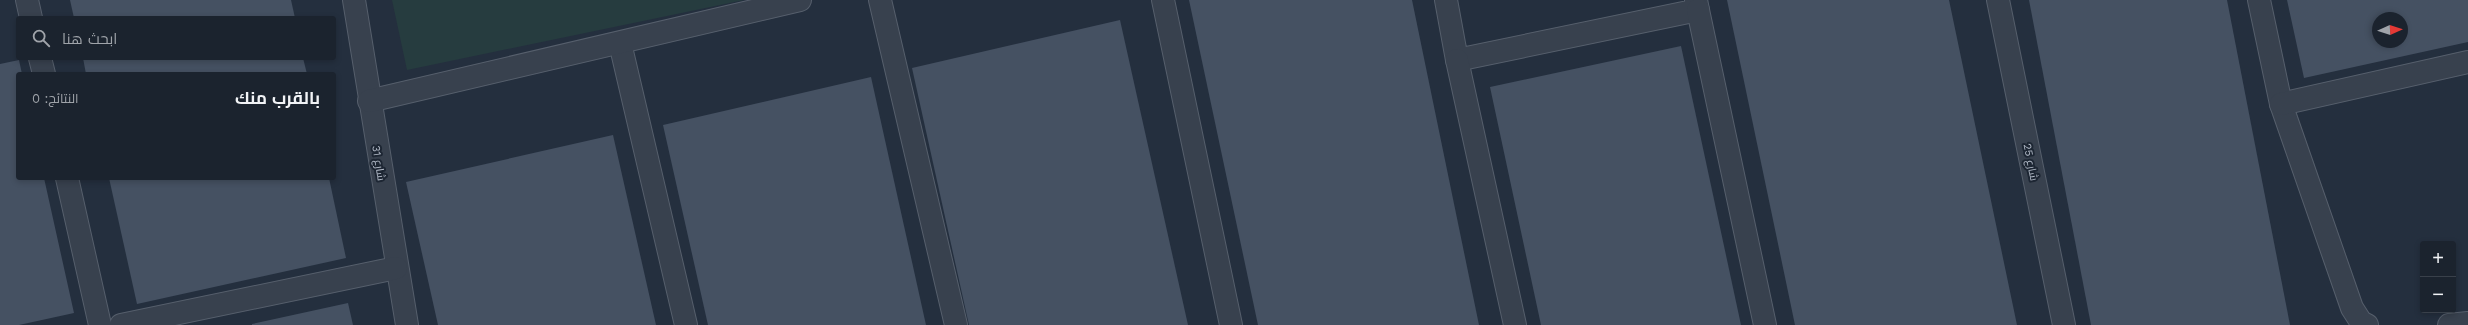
<!DOCTYPE html>
<html lang="ar">
<meta charset="utf-8">
<style>
:root{--surface:#1b232e;--page:#282f3a;--text:#f1f3f6;--muted:#a0a4aa;--line:#39404a}
body{margin:0;font-family:"Work Sans",Cairo,sans-serif;background:var(--page);color:var(--text);direction:rtl}
.controls{position:absolute;right:12px;bottom:12px;display:grid;overflow:hidden;border-radius:4px;box-shadow:0 2px 6px #0003}
.controls button{width:36px;height:36px;display:grid;place-items:center;padding:0;border:0;border-bottom:1px solid var(--line);background:var(--surface);color:var(--text);font:20px sans-serif}
.compass{position:absolute;left:2372px;top:12px;width:36px;height:36px;border-radius:50%;background:var(--surface);box-shadow:0 2px 6px #0003;rotate:87deg}
.list{margin:0;padding:0;list-style:none}
h2{display:flex;justify-content:space-between;align-items:center;height:52px;margin:0;padding:0 16px;font-size:17px}
h2 small{font-size:13px;font-weight:400;color:var(--muted)}
.icon{flex:none;width:22px;height:22px;fill:none;stroke:currentColor;stroke-width:2;stroke-linecap:round;stroke-linejoin:round}
.map{position:relative;flex:none;width:2468px;height:325px;overflow:hidden;direction:ltr}
.search{position:absolute;background:var(--surface);box-shadow:0 2px 6px #0003;left:16px;top:16px;width:320px;height:44px;display:flex;align-items:center;gap:10px;box-sizing:border-box;padding:0 14px;border-radius:4px;color:var(--muted);font-size:15px}
.panel{position:absolute;background:var(--surface);box-shadow:0 2px 6px #0003;left:16px;top:72px;width:320px;height:108px;border-radius:4px;direction:rtl}
.map>svg:first-child{display:block}
.green{fill:#263c3f}
.building{fill:#455162;fill-rule:evenodd}
.lines{fill:none;stroke-linecap:round;stroke-linejoin:round}
.minor-casing{stroke:#565f6c;stroke-width:24}
.minor{stroke:#38414e;stroke-width:22}
.labels{text-anchor:middle;stroke-width:4;stroke-linejoin:round;paint-order:stroke}
.street-label{font-size:11px;fill:#b4bcc9;stroke:#1d2633}
</style>
<div class="map">
<svg width="2468" height="325" viewBox="0 0 2468 325">
<rect width="100%" height="100%" fill="#242f3e"/>
<polygon class="green" points="392,0 744,0 407,70"/>
<g class="building">
<polygon points="70,0 291,0 295,18 74,18"/>
<polygon points="1189,0 1412,0 1479,325 1258,325"/>
<polygon points="1727,0 1949,0 2017,325 1795,325"/>
<polygon points="2029,0 2227,0 2290,325 2091,325"/>
<path d="M 2287,0 L 2468,0 L 2468,42 L 2304,78 ZM 2378,18 L 2402,18 L 2402,42 L 2378,42 Z"/>
<polygon points="1120,20 1188,325 969,325 912,68"/>
<polygon points="1681,46 1741,325 1541,325 1490,87"/>
<polygon points="83,58 303,58 307,74 86,74"/>
<polygon points="19,60 22,74 18,74 18,178 44,178 74,313 19,325 0,325 0,64"/>
<polygon points="871,77 926,325 708,325 663,125"/>
<polygon points="613,135 656,325 438,325 406,182"/>
<polygon points="109,178 329,178 346,258 137,304"/>
<polygon points="348,303 353,325 252,325 252,324"/>
</g>
<g class="lines">
<defs>
<g id="minor">
<polyline points="27,0 31,18"/>
<polyline points="354,0 407,325"/>
<polyline points="880,0 956,325"/>
<polyline points="1163,0 1231,325"/>
<polyline points="1446,0 1457,60 1698,10 1696,0"/>
<polyline points="1998,0 2064,325"/>
<polyline points="2259,0 2281,104 2352,308 2361,322 2367,325"/>
<polyline points="1698,10 1765,325"/>
<polyline points="620,43 686,325"/>
<polyline points="40,58 44,74"/>
<polyline points="1457,60 1515,325"/>
<polyline points="369,101 800,0"/>
<polyline points="2281,104 2468,62"/>
<polyline points="67,178 100,325"/>
<polyline points="121,325 396,268"/>
<polyline points="2449,325 2468,323"/>
</g>
</defs>
<use href="#minor" class="minor-casing"/>
<use href="#minor" class="minor"/>
</g>
<g class="labels">
<g class="street-label">
<text transform="translate(2031 162) rotate(79)" y="4">شارع 25</text>
<text transform="translate(379 163) rotate(81)" y="4">شارع 31</text>
</g>
</g>
</svg>
<div class="controls">
<button>+</button>
<button>−</button>
</div>
<svg class="compass" viewBox="-18 -18 36 36"><path d="M0-13l5 13h-10z" fill="#e53935"/><path d="M0 13l5-13h-10z" fill="#a0a4aa"/></svg>
<div class="search"><svg class="icon" aria-label="search" viewBox="0 0 24 24"><circle cx="10" cy="10" r="6"/><path d="M15 15l6 6"/></svg>ابحث هنا</div>
<section class="panel">
<h2>بالقرب منك<small>النتائج: 0</small></h2>
<ul class="list">
</ul>
</section>
</div>
